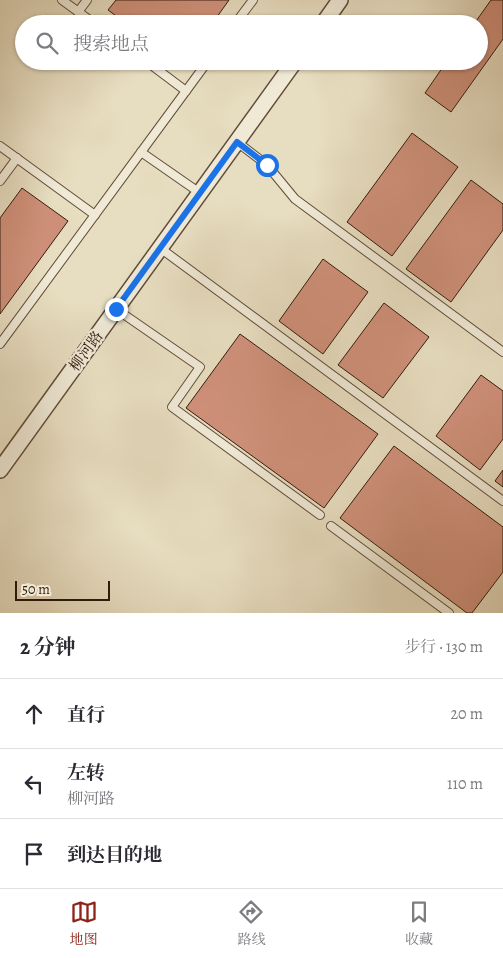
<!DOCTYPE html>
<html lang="zh">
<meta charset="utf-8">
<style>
:root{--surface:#fff;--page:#f7f7f7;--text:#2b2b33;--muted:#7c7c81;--line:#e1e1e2;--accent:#8f2418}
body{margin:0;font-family:Alegreya,"Noto Serif SC",serif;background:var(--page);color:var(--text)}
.scale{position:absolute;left:15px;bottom:12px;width:95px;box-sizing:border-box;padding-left:5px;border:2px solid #331b0c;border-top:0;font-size:14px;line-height:18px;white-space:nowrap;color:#331b0c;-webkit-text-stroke:4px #efe9d6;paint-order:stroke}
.stop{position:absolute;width:15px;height:15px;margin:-11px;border:4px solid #1a73e8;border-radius:50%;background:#fff}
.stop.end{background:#1a73e8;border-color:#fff;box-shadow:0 1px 5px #0008}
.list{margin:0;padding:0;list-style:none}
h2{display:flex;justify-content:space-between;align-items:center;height:65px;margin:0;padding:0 20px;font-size:21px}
h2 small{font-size:16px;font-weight:400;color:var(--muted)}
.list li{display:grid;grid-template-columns:32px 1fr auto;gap:15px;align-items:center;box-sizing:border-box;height:70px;padding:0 20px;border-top:1px solid var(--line)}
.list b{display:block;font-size:19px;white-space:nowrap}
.list p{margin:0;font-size:16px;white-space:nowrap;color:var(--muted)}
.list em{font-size:16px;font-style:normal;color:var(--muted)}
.icon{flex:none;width:28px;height:28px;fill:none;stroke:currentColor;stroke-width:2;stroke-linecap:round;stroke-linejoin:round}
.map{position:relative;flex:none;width:503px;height:613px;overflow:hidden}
.search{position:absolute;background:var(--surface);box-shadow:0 1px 4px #0004;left:15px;right:15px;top:15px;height:55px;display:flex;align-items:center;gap:12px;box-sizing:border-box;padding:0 18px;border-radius:28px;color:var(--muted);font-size:19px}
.sheet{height:275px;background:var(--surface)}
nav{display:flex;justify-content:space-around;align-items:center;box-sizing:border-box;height:70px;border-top:1px solid var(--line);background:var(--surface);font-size:14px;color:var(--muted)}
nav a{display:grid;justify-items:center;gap:2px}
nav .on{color:var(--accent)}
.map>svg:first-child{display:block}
.building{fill:#cf907a;stroke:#331b0c}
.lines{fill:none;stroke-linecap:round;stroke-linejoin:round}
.service-casing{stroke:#604c39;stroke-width:10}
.minor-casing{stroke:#604c39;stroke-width:18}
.service{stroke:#efe9d6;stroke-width:8}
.minor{stroke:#efe9d6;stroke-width:15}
.route{stroke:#1a73e8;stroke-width:6}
.labels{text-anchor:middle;stroke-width:4.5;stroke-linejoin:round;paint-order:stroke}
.street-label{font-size:15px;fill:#331b0c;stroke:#efe9d6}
</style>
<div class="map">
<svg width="503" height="613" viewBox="0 0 503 613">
<rect width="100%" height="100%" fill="#e7ddc0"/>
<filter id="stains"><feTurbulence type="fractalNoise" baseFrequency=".004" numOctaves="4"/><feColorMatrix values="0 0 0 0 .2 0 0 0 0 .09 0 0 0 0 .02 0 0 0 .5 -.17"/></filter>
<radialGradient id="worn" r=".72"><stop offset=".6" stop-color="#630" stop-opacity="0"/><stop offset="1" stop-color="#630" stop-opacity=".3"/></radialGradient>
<g class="building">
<polygon points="116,0 229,0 212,24 127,24 108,10"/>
<polygon points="491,0 503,0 503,39 451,112 425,93 447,61 479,61 479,24 474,24"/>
<polygon points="412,133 458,167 392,256 347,222"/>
<polygon points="471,180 503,204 503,230 451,302 406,269"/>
<polygon points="22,188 68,221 0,314 0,218"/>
<polygon points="323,259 368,292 323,354 279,321"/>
<polygon points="384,303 429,337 383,398 338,365"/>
<polygon points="240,334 378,434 324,508 186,408"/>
<polygon points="481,375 503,391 503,439 480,470 436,436"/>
<polygon points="394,446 503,527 503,572 472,613 467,613 340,518"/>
<polygon points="503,470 503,487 495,481"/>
</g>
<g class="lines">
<defs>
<g id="service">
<polyline points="62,0 95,24"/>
<polyline points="78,12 87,0"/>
<polyline points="235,24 253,0"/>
<polyline points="146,61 186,91"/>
<polyline points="237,142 267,165 295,199 503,352"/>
<polyline points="0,146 95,215"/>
<polyline points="141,152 200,193"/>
<polyline points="0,181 17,158"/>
<polyline points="160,248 503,501"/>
<polyline points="116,309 200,367 172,407 320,515"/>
<polyline points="0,344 208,61"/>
<polyline points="331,526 449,613"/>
</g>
<g id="minor">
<polyline points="323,24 340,0"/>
<polyline points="0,470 295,61"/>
</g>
</defs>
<use href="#service" class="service-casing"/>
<use href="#minor" class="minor-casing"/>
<use href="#service" class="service"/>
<use href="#minor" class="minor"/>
</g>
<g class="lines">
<polyline class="route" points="116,309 237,142 267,165"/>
</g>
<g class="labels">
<g class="street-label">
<text transform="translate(86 351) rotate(-54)" y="5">柳河路</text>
</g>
</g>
<rect width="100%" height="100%" filter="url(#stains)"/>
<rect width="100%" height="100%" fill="url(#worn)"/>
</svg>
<div class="scale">50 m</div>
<div class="stop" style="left:267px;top:165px"></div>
<div class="stop end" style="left:116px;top:309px"></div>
<div class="search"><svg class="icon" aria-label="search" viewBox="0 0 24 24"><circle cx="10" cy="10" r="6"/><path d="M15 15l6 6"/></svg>搜索地点</div>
</div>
<section class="sheet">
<h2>2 分钟<small>步行 · 130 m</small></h2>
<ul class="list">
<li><svg class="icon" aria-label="ahead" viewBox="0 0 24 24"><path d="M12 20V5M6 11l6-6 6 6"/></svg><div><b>直行</b></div><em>20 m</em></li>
<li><svg class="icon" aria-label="left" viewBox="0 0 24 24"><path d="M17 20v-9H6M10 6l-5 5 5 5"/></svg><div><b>左转</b><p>柳河路</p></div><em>110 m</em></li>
<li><svg class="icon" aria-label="arrive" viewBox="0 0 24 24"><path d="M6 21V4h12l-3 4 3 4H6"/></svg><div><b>到达目的地</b></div></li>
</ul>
</section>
<nav>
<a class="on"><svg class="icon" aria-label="map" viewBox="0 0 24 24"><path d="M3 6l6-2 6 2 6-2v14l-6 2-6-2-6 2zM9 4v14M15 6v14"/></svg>地图</a>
<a><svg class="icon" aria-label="directions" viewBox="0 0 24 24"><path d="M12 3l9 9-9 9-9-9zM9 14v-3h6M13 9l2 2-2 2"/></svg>路线</a>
<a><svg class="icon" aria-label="saved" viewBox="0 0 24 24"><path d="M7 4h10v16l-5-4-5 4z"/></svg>收藏</a>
</nav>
